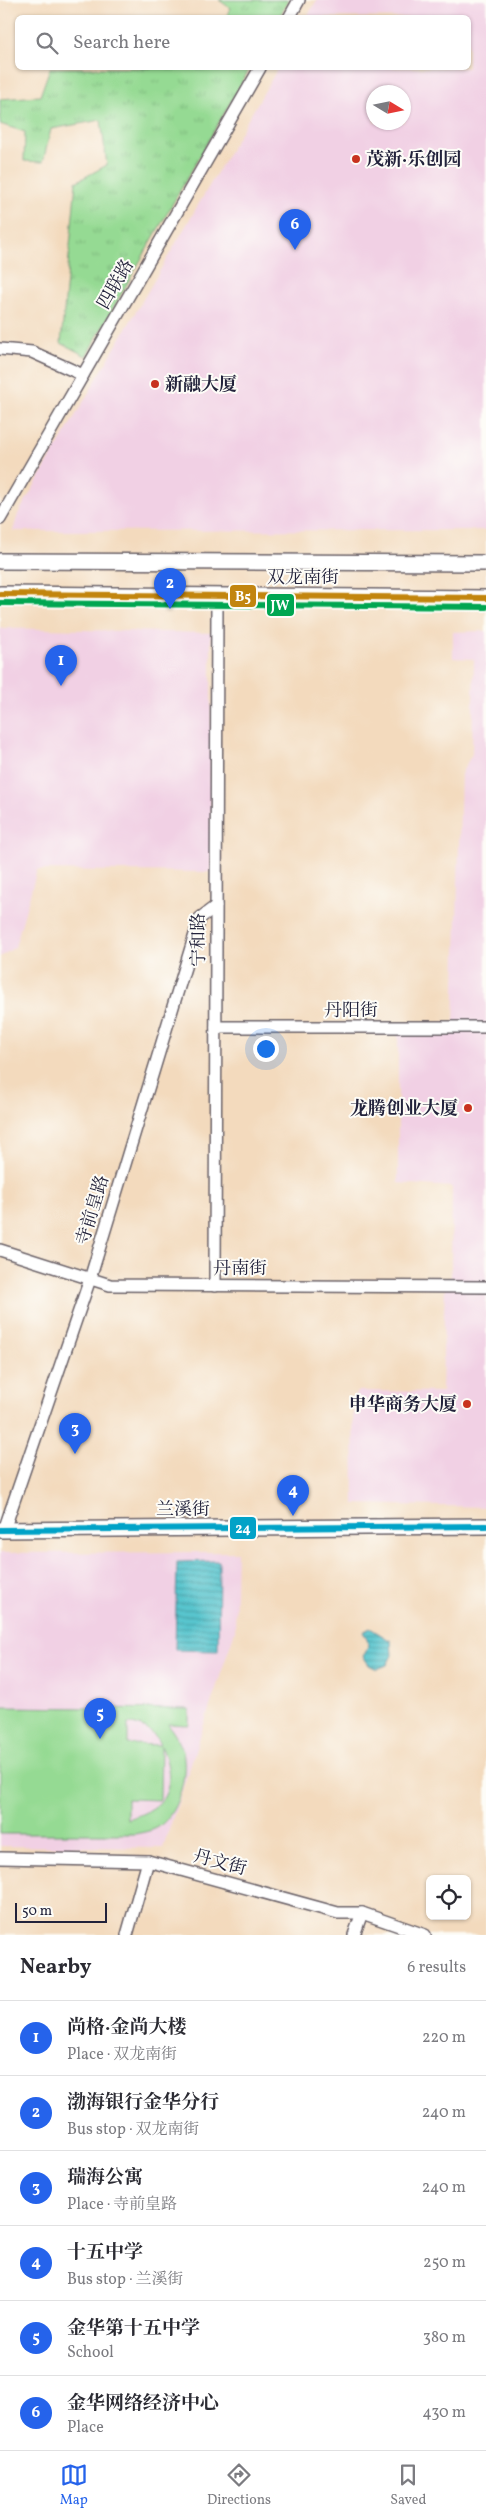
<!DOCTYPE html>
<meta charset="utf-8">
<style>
:root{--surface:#fff;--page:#f2f2f3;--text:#2b2b33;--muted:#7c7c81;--line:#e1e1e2;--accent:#2563eb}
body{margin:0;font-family:Vollkorn,"Noto Serif SC",serif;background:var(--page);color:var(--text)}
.controls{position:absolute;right:15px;bottom:15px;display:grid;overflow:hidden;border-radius:8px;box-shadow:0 1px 4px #0004}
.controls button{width:45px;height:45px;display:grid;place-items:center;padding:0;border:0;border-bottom:1px solid var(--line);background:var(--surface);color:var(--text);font:25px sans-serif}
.compass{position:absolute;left:366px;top:85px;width:45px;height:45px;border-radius:50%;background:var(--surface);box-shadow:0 1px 4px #0004;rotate:100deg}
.scale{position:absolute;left:15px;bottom:12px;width:92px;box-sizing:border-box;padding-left:5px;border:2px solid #22223b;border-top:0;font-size:14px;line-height:18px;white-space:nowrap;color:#22223b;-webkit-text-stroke:4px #fdfcf7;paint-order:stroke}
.you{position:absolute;left:265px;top:1048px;width:18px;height:18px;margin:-12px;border:4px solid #fff;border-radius:50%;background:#1a73e8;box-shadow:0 0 0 8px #1a73e833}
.badge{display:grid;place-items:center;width:32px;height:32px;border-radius:50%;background:var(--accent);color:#fff;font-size:16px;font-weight:700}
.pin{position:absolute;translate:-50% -41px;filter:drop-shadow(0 1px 2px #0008)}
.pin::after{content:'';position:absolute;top:26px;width:18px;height:15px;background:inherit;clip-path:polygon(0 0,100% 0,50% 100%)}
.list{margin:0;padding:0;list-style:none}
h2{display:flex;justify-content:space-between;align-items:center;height:65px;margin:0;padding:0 20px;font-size:21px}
h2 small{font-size:16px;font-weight:400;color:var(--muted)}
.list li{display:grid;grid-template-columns:32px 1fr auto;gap:15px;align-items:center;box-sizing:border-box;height:75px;padding:0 20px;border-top:1px solid var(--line)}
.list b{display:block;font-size:19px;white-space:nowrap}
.list p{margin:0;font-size:16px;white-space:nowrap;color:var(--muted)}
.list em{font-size:16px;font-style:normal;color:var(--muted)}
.icon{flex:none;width:28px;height:28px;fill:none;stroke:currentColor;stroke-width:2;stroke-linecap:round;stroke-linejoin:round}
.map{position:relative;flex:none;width:486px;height:1935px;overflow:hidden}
.search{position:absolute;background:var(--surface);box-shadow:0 1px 4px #0004;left:15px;right:15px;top:15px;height:55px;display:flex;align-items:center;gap:12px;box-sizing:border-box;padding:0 18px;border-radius:8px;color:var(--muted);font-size:19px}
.sheet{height:515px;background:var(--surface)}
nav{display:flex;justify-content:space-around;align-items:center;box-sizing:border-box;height:70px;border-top:1px solid var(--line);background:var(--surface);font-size:14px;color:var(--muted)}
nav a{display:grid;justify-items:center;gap:2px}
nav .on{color:var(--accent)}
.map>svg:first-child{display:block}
.built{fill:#f1d0e4;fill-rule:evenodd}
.grass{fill:url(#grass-tufts);stroke:#5c7e67}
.park{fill:#95da93;stroke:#5c7e67;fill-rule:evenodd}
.water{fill:url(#water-rules);stroke:#3d7484}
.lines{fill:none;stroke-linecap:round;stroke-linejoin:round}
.street-casing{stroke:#6b6268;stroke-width:14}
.secondary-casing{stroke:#6b6268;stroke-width:18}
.street{stroke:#fff;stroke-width:11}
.secondary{stroke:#fff;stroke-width:15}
.bus-1-casing{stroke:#fdfcf7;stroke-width:10}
.bus-2-casing{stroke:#fdfcf7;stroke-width:10}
.bus-3-casing{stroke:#fdfcf7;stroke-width:10}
.bus-1{stroke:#c2850f;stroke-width:6}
.bus-2{stroke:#00a651;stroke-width:6}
.bus-3{stroke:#02a2c7;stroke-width:6}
.poi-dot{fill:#c8321e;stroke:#fdfcf7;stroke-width:2}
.labels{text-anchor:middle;stroke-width:4;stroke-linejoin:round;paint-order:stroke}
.poi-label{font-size:18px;font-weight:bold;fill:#22223b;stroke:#fdfcf7;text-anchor:start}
.street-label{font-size:18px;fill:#22223b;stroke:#fdfcf7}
.line-badge{stroke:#fdfcf7;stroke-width:2}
.badge-label{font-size:14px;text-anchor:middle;font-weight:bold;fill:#fff}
</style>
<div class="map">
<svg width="486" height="1935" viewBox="0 0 486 1935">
<defs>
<pattern id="grass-tufts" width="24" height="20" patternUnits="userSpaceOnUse" patternTransform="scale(1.25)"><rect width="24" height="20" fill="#95da93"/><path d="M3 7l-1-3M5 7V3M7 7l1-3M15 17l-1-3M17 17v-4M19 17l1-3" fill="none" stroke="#80bb80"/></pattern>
<pattern id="water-rules" width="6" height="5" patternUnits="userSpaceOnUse" patternTransform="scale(1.25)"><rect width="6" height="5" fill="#58c5ce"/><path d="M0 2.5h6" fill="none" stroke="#48a0a8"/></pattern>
</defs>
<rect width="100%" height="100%" fill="#fdfcf7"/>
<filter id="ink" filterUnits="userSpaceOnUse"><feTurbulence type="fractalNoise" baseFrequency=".02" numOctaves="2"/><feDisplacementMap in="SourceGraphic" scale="10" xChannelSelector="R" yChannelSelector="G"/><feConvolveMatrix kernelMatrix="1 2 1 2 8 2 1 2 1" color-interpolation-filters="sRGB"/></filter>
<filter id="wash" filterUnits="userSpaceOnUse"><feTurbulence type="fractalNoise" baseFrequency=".0096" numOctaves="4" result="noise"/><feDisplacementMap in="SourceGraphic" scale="20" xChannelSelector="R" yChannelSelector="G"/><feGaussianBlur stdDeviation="1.12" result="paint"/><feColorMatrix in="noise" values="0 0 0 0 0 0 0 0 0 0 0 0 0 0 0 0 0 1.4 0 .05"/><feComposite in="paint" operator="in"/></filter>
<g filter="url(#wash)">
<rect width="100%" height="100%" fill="#f3dabd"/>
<g class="built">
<path d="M 317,0 L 486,0 L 486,530 L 13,531 L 18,514 L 278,68 L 468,68 L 468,18 L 307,17 ZM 404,92 L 404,122 L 374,122 L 374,92 Z"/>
<polygon points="0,628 211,633 211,872 37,870 15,947 0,957"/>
<polygon points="486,631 486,1507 354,1504 353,1399 358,1391 442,1392 445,1279 451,1278 452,1187 398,1183 398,1023 454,1023 461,774 472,754 474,659 453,658 453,632"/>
<polygon points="237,1552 235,1631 163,1848 0,1846 0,1553"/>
</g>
<g class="grass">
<polygon points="219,0 289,0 279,17 226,18 230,8"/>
<polygon points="50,68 250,68 86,356 61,343 76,182 107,165 101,120 51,129 43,162 24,161 25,132 0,124 0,99 40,96"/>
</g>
<path class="park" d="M 0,1707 L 189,1709 L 189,1725 L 168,1724 C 174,1733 180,1742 183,1752 C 188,1774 179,1810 161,1825 C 154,1831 144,1832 135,1834 L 0,1834 ZM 128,1724 C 142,1724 155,1732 160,1745 L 128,1744 ZM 161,1746 C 169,1762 174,1789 159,1803 C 151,1811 138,1816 127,1819 L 127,1799 L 160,1800 Z"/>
<g class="water">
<polygon points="219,1561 218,1651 175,1650 177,1562"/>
<path d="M 370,1628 L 391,1641 L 392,1655 L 387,1665 L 377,1669 L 369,1665 L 363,1656 C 370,1647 369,1641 363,1632 Z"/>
</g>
</g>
<g filter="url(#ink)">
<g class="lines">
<defs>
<g id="street">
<polyline points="289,18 299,0"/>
<polyline points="0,349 32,352 83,375"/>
<polyline points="0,519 260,68"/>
<polyline points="216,1027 486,1027"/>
<polyline points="0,1250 110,1285 486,1287"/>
<polyline points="215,1286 217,595"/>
<polyline points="4,1530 90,1279 200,918 216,906"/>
<polyline points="0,1858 148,1861 338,1913 362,1913 425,1935"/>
<polyline points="127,1935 148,1861"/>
<polyline points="354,1935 362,1913"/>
</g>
<g id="secondary">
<polyline points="0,561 486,563"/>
<polyline points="0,594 486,598"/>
<polyline points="0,1530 486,1526"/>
</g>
</defs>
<use href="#street" class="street-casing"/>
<use href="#secondary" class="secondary-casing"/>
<use href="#street" class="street"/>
<use href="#secondary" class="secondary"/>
<defs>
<polyline id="bus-1" points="0,594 486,598"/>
<polyline id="bus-2" points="0,603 486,607"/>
<polyline id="bus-3" points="0,1530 486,1526"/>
</defs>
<use href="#bus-1" class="bus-1-casing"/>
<use href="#bus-2" class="bus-2-casing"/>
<use href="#bus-3" class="bus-3-casing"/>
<use href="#bus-1" class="bus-1"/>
<use href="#bus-2" class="bus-2"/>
<use href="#bus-3" class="bus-3"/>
</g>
</g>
<g class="poi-dot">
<circle cx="356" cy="159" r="5"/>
<circle cx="155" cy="384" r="5"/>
<circle cx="468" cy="1108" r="5"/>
<circle cx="467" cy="1404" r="5"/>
</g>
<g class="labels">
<g class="poi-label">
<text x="366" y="165">茂新·乐创园</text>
<text x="165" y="390">新融大厦</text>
<text x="458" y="1114" text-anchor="end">龙腾创业大厦</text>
<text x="457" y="1410" text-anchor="end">申华商务大厦</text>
</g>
<g class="street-label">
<text transform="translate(115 284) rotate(-60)" y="6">四联路</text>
<text x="303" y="583">双龙南街</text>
<text transform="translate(198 940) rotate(-90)" y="6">宁和路</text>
<text x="351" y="1016">丹阳街</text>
<text transform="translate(92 1210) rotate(-73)" y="6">寺前皇路</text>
<text x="240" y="1274">丹南街</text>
<text x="183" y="1515">兰溪街</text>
<text transform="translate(220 1862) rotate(15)" y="6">丹文街</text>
</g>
</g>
<g class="line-badge">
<rect x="229" y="584" width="28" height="24" rx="5" fill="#c2850f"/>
<rect x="266" y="593" width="29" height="24" rx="5" fill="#00a651"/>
<rect x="229" y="1516" width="28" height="24" rx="5" fill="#02a2c7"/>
</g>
<g class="badge-label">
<text x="243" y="601">B5</text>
<text x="280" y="610">JW</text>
<text x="243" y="1533">24</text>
</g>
</svg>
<div class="controls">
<button><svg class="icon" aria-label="locate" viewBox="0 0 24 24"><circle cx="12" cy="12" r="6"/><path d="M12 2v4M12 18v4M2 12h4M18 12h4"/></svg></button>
</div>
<svg class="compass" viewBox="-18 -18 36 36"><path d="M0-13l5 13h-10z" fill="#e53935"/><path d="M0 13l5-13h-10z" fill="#7c7c81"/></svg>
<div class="scale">50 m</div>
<div class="you"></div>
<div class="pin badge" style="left:61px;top:686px">1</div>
<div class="pin badge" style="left:170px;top:609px">2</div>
<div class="pin badge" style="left:75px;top:1454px">3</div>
<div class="pin badge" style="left:293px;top:1516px">4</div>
<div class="pin badge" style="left:100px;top:1739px">5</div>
<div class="pin badge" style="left:295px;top:250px">6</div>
<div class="search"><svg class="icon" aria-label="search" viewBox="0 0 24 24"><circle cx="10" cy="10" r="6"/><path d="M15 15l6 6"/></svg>Search here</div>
</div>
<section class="sheet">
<h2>Nearby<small>6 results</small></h2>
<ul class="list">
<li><span class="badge">1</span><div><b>尚格·金尚大楼</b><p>Place · 双龙南街</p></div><em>220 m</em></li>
<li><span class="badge">2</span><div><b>渤海银行金华分行</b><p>Bus stop · 双龙南街</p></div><em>240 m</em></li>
<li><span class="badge">3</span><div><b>瑞海公寓</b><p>Place · 寺前皇路</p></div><em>240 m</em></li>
<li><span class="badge">4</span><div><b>十五中学</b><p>Bus stop · 兰溪街</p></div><em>250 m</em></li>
<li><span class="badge">5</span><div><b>金华第十五中学</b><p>School</p></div><em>380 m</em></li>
<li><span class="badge">6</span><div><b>金华网络经济中心</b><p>Place</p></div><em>430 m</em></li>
</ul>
</section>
<nav>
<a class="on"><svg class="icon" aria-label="map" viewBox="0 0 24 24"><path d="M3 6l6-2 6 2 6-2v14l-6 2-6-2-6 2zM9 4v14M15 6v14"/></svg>Map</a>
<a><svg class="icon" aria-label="directions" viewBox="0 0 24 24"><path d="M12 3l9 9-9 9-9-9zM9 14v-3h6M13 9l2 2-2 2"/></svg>Directions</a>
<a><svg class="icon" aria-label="saved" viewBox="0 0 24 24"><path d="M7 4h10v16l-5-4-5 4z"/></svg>Saved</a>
</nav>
